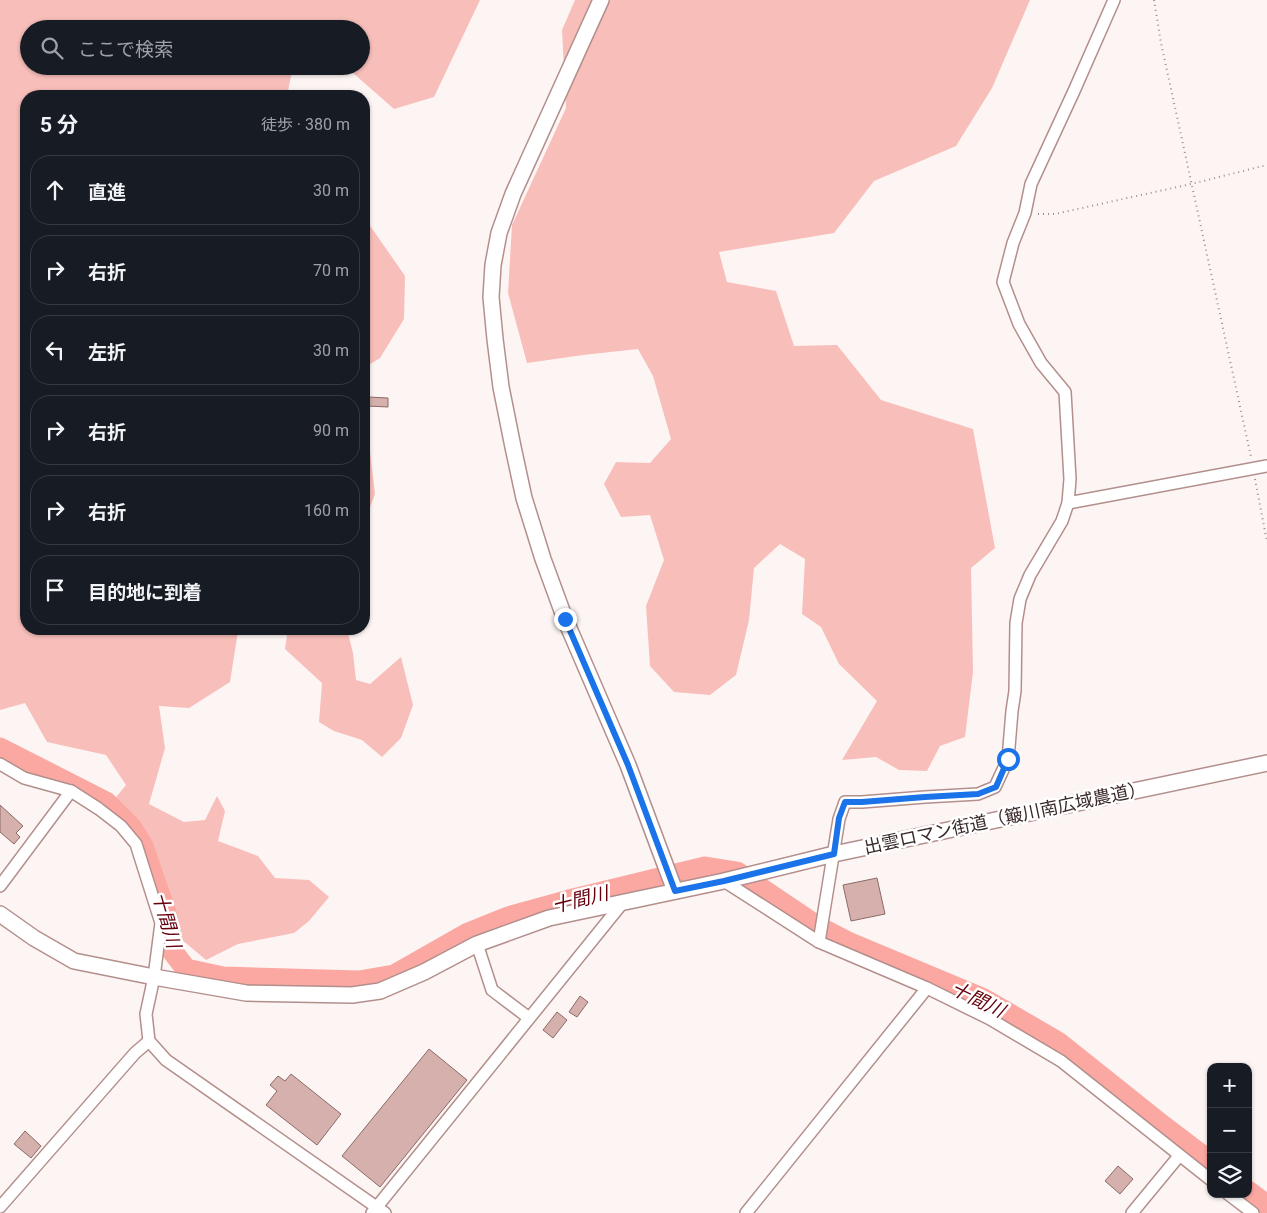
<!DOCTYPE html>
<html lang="ja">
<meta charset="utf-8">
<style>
:root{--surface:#171b24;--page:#20242c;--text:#f1f3f6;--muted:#9ea1a6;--line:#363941}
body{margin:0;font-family:Roboto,"Noto Sans JP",sans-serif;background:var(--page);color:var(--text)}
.controls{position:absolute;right:15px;bottom:15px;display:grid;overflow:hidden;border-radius:10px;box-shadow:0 1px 4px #0004}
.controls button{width:45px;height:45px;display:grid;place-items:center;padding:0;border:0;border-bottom:1px solid var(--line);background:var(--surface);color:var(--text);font:25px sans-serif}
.stop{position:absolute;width:15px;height:15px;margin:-11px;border:4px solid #1a73e8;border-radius:50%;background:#fff}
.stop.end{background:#1a73e8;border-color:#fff;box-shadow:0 1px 5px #0008}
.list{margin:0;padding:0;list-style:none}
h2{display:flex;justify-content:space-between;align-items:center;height:65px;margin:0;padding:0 20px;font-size:21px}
h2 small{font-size:16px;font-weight:400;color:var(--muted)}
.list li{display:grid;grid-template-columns:32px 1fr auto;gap:15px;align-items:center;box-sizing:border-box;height:70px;margin:0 10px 10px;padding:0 10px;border:1px solid var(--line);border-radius:20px}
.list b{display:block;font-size:19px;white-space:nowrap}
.list em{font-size:16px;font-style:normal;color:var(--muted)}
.icon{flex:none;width:28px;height:28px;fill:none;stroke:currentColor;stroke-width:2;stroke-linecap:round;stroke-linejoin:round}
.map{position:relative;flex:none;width:1267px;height:1213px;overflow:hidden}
.search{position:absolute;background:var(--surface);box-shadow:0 1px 4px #0004;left:20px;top:20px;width:350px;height:55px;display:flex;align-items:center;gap:12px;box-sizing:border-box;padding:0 18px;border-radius:28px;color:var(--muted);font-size:19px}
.panel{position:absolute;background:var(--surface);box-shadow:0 1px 4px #0004;left:20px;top:90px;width:350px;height:545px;border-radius:20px}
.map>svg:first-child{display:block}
.green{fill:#f8beba}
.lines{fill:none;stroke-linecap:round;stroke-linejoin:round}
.river{stroke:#fca8a2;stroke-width:21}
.building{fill:#d5b0ad;stroke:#8c6a67}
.street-casing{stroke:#b38f8c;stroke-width:14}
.secondary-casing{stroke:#b38f8c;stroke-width:18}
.path{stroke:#9a8e8d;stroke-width:2;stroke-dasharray:1 4;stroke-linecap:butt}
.street{stroke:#fff;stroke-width:11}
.secondary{stroke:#fff;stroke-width:15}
.route{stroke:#1a73e8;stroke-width:6}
.labels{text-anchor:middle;stroke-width:5;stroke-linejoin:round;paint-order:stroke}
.street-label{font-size:18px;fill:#392a29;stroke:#fff}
.water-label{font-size:19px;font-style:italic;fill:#66000d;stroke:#fff}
</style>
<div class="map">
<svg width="1267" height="1213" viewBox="0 0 1267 1213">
<rect width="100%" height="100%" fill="#fdf5f4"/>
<g class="green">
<polygon points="0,0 480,0 434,97 394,109 345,66 361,66 361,29 29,29 29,66 293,66 287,96 26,96 26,629 240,629 238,631 230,682 189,708 159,706 165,748 149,804 184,822 205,820 217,796 225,811 218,841 258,856 275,878 309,880 329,897 309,921 294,933 238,944 206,960 181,939 146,837 113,801 126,785 106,755 47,742 25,703 0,710"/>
<polygon points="575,0 1030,0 992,88 956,146 874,181 834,233 719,252 727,282 776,291 794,346 837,345 881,400 973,429 995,548 971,568 973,672 965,737 940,746 927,771 899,770 876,757 842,760 877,701 839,664 821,627 802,614 805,559 780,544 754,568 749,620 736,675 710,695 674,692 650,666 646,606 664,560 650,515 621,517 604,484 616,462 650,463 671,439 653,376 638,349 583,355 527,363 508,293 512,225 566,108 562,30"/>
<polygon points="364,217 405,276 404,319 380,358 364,368"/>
<polygon points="364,423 368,435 375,494 364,523"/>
<polygon points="288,629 347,629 353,653 356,680 370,684 401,657 413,705 401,738 382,757 362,740 334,731 319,722 322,683 285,649"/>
</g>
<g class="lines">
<g class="river">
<polyline points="0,748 106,802 132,828 143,846 167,916 173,952 186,969 223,977 359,981 394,975 466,934 508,917 569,900 705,867 737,872 817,926 850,943 984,999 1058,1042 1157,1121 1211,1162"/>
<polyline points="1248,1191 1267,1205"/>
</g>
</g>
<g class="building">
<polygon points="368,397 388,398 388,407 367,406"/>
<polygon points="0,805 23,826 16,833 20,837 14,844 0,832"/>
<polygon points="877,878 885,914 851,921 843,885"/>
<polygon points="580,996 588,1002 577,1017 569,1012"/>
<polygon points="557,1012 567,1020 553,1038 543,1030"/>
<polygon points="429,1049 467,1080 380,1187 342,1156"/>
<polygon points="291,1074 341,1114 317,1145 266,1105 277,1091 270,1085 278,1076 285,1081"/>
<polygon points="25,1131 41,1146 31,1158 14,1144"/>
<polygon points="1118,1166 1133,1179 1120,1194 1105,1181"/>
</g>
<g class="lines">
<defs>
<g id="street">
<polyline points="1068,503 1267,466"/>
<polyline points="0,764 24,778 71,791 99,809 121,826 136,844 161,923 154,977 146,1014 149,1041 166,1060 385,1213"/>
<polyline points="724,881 819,942 927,988 990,1019 1061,1061 1211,1180"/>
<polyline points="0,886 71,791"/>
<polyline points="819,942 839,819 845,802 862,802 925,797 978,794 995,787 1008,759 1012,711 1015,691 1016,623 1020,599 1030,575 1062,521 1068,503 1070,479 1065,392 1041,363 1019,324 1003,282 1013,243 1025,213 1031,184 1074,91 1114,0"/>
<polyline points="477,944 492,990 529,1018"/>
<polyline points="1228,1194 1253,1213"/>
<polyline points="0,1207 135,1053 149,1041"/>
<polyline points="372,1213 624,901"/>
<polyline points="746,1213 927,988"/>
<polyline points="1132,1213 1179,1156"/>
</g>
<g id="secondary">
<polyline points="601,0 513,194 499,233 493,265 491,297 495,339 501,387 513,447 524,498 543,559 565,619 628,765 675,891"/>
<polyline points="0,914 34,938 74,961 154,977 246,993 352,995 380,991 424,972 477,944 549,918 724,881 834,854 1267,763"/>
</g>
</defs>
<use href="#street" class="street-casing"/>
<use href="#secondary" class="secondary-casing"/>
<g class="path">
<polyline points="1154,0 1161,43 1251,457"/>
<polyline points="1038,214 1055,214 1191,184 1267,165"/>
<polyline points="1255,479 1267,542"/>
</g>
<use href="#street" class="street"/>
<use href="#secondary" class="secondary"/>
</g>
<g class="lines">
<polyline class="route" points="565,619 628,765 675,891 724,881 834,854 839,818 845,802 862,802 925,797 978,794 996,787 1008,759"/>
</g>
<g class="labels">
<g class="street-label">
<text transform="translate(1005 818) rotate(-12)" y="6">出雲ロマン街道（簸川南広域農道）</text>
</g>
<g class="water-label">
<text transform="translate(580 899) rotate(-14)" y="7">十間川</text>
<text transform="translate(167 920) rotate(74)" y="7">十間川</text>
<text transform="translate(978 999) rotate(26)" y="7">十間川</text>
</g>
</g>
</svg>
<div class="controls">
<button>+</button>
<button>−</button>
<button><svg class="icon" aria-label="layers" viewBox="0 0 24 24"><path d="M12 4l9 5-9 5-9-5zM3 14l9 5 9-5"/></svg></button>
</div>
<div class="stop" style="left:1008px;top:759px"></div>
<div class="stop end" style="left:565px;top:619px"></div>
<div class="search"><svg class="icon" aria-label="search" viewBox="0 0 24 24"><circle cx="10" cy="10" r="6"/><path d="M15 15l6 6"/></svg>ここで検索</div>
<section class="panel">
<h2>5 分<small>徒歩 · 380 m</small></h2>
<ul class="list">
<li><svg class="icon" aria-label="ahead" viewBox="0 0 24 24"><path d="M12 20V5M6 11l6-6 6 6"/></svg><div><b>直進</b></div><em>30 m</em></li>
<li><svg class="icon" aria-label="right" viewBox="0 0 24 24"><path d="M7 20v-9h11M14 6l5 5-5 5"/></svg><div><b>右折</b></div><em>70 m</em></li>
<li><svg class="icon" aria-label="left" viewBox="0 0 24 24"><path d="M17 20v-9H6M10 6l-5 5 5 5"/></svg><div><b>左折</b></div><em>30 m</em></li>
<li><svg class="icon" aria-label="right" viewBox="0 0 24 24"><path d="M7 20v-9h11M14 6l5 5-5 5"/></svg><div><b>右折</b></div><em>90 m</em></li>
<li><svg class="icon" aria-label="right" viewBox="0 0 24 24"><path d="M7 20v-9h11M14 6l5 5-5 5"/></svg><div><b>右折</b></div><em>160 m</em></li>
<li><svg class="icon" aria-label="arrive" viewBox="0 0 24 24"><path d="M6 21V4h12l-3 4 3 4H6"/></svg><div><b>目的地に到着</b></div></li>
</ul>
</section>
</div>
